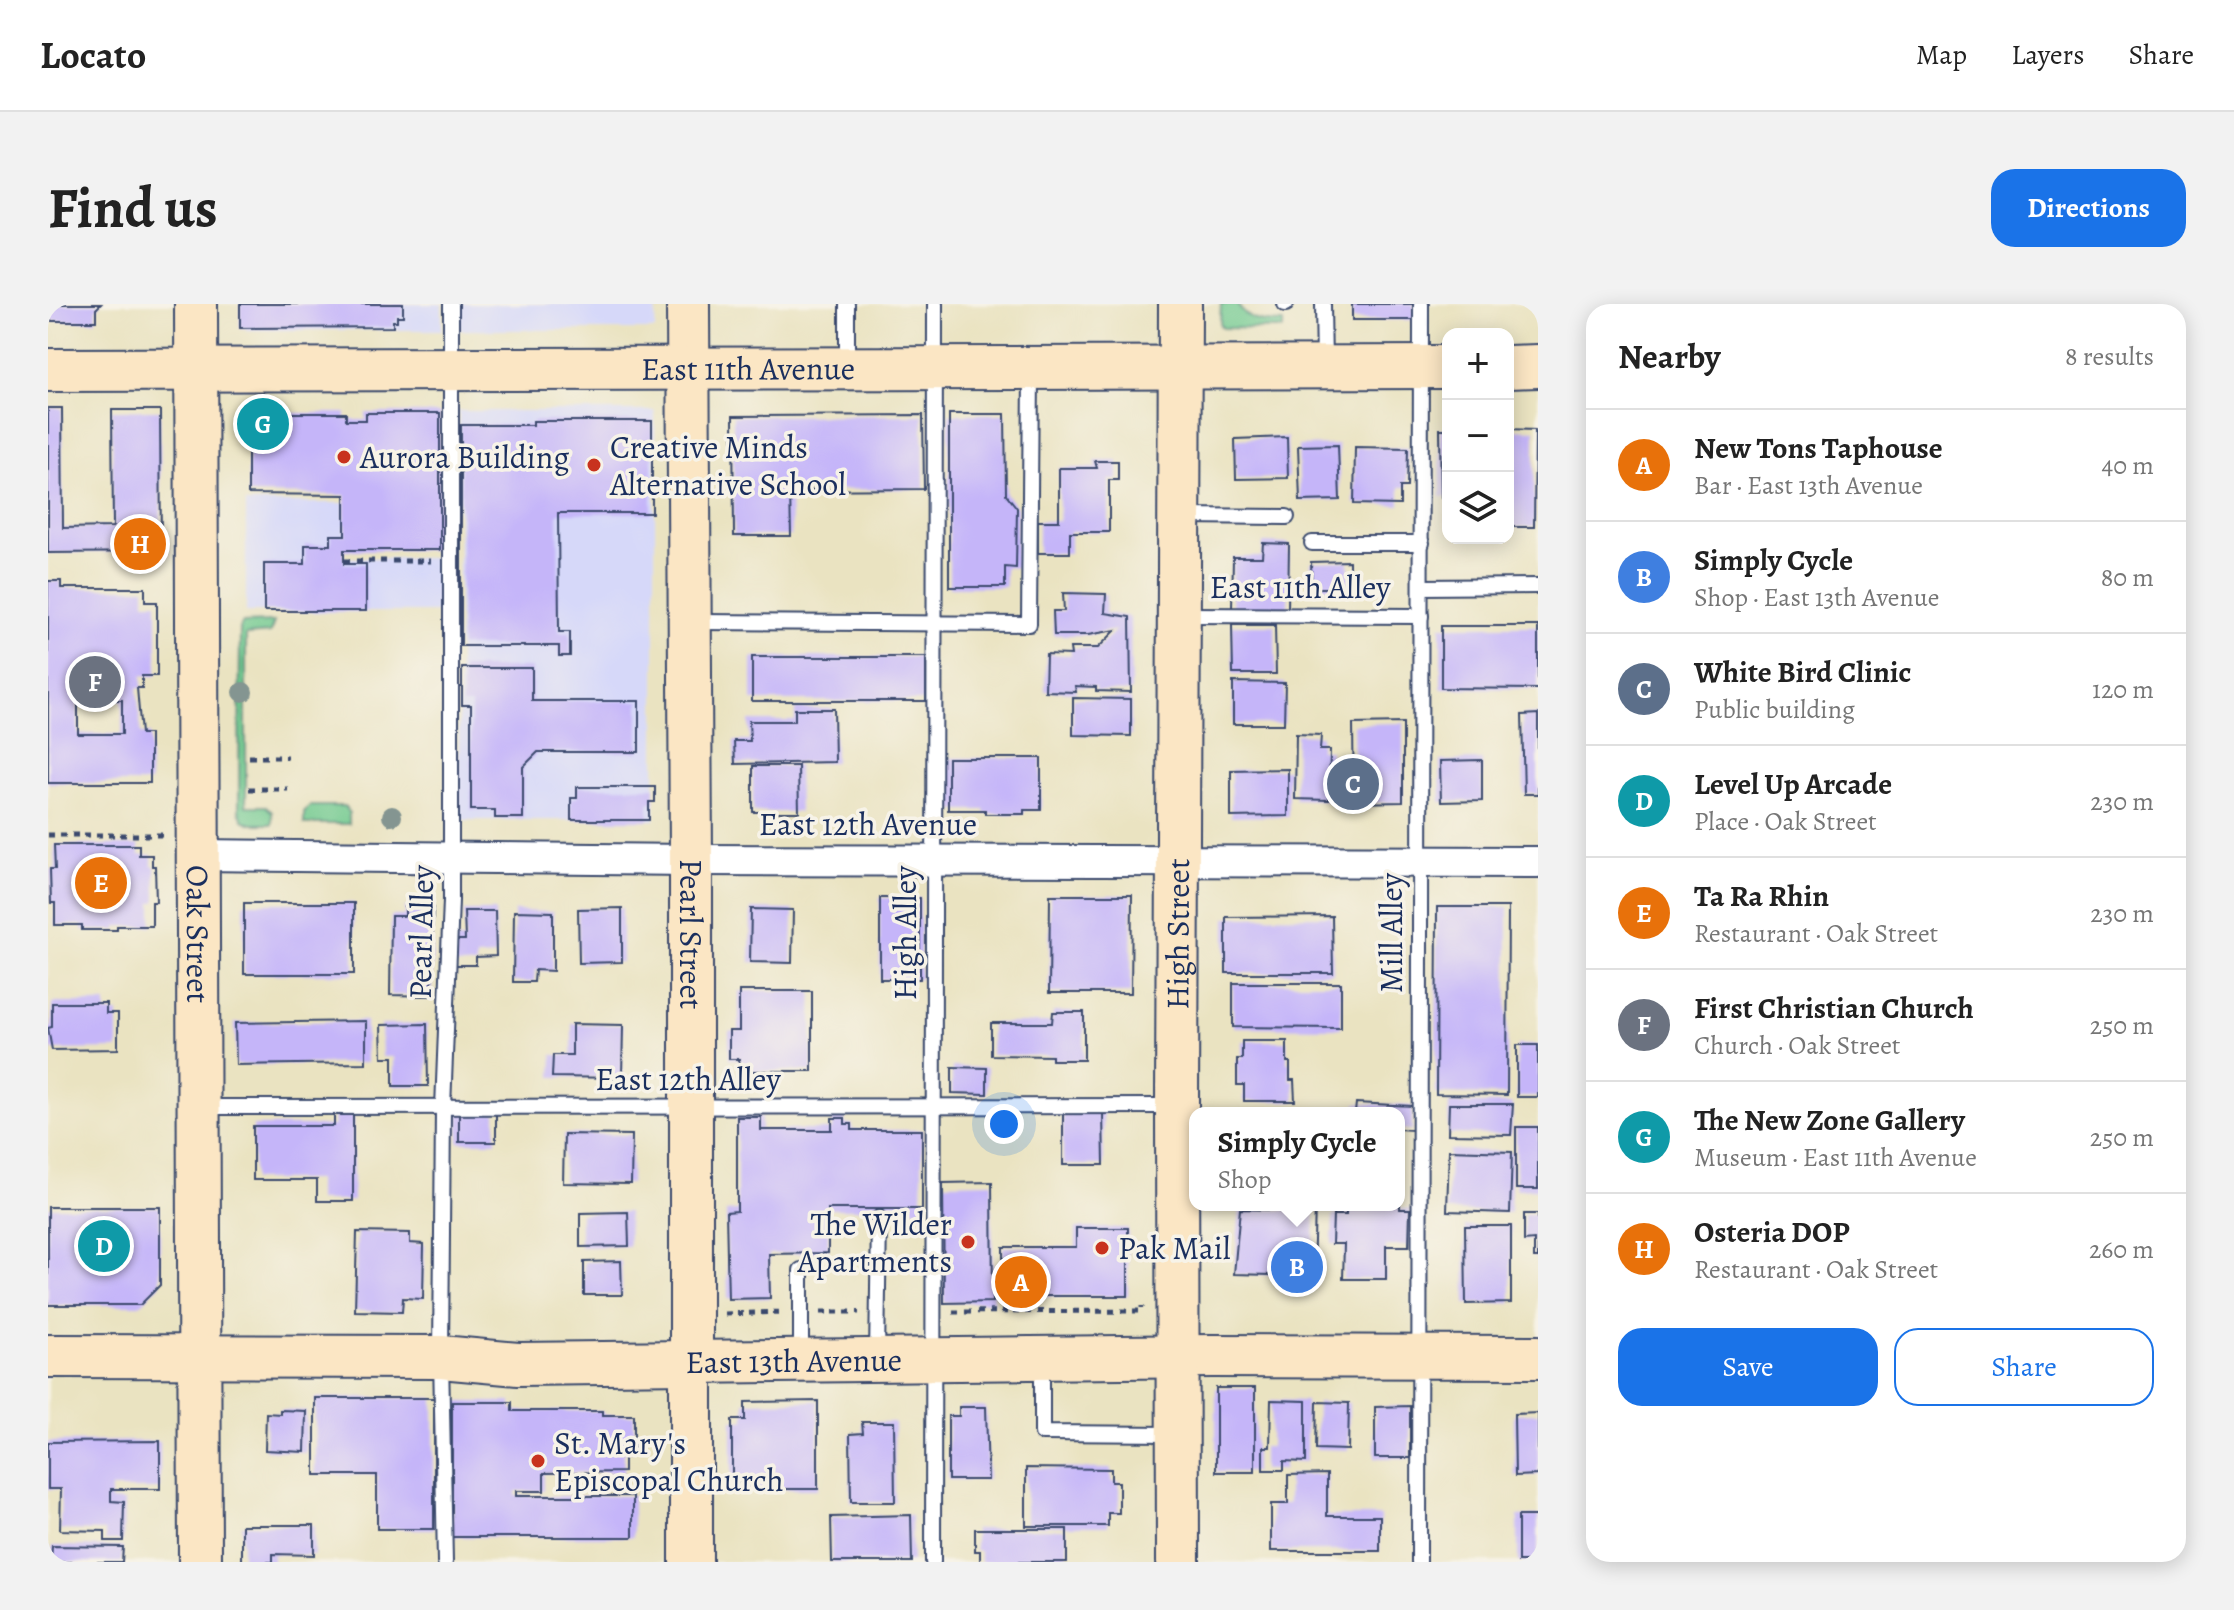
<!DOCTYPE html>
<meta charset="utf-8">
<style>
:root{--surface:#fff;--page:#f2f2f2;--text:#222;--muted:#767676;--line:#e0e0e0;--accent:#1a73e8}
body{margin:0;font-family:Alegreya,serif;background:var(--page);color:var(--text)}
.controls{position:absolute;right:24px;top:24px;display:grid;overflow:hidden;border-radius:16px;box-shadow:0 4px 20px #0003}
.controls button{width:72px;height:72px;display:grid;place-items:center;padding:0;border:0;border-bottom:2px solid var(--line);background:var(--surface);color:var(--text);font:40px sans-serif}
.you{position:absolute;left:956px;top:820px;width:28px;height:28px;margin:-20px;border:6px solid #fff;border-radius:50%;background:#1a73e8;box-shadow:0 0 0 12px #1a73e833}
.badge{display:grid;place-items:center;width:52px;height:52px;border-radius:50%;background:var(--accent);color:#fff;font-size:26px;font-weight:700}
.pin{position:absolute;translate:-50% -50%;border:4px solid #fff;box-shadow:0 2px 8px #0006}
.popup{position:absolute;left:1141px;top:803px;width:216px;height:104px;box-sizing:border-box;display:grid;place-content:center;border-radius:16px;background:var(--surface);filter:drop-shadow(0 2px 6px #0005);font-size:26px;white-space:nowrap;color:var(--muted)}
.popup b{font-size:30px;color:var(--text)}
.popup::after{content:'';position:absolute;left:50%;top:100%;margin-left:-16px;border:16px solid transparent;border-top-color:var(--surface)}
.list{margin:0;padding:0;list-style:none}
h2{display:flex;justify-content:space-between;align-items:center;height:104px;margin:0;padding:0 32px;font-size:34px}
h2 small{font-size:26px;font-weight:400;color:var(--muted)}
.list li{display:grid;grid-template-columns:52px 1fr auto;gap:24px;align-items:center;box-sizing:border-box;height:112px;padding:0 32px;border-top:2px solid var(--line)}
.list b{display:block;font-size:30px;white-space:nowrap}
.list p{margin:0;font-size:26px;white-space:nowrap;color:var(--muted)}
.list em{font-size:26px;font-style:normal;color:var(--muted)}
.actions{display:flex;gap:16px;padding:24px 32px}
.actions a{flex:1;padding:18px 0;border:2px solid var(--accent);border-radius:24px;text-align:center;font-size:28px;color:var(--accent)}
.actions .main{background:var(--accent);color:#fff}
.icon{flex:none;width:44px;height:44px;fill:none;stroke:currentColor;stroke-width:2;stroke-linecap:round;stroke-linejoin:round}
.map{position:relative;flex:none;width:1490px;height:1258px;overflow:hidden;border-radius:24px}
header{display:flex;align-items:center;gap:48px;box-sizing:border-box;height:112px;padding:0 40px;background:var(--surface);border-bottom:2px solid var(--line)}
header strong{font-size:38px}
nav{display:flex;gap:44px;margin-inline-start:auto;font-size:28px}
.intro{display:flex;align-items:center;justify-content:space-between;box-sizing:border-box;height:192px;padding:0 48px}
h1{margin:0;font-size:56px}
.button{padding:20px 36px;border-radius:24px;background:var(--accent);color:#fff;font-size:28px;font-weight:700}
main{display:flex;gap:48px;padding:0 48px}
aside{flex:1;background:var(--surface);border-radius:24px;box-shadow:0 4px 20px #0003}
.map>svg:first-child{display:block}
.built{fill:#d6d8f9}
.green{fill:#71c98e;stroke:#467c76;stroke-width:2}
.building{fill:#c5b5f9;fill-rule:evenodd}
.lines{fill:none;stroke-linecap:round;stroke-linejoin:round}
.lane-casing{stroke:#3a4a6d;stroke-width:18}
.street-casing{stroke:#3a4a6d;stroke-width:34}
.secondary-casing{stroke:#3a4a6d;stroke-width:46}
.path{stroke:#3a4a6d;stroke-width:5;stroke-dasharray:6 6;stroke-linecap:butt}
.lane{stroke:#fff;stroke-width:14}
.street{stroke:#fff;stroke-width:30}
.secondary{stroke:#fbe6c4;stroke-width:42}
.tree{fill:#849591}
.poi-dot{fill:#c8321e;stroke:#f7f3e8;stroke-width:3}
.labels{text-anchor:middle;stroke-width:7;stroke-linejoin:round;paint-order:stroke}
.street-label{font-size:32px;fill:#1b2f5e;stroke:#f7f3e8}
.poi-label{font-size:32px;fill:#1b2f5e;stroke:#f7f3e8;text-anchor:start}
</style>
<header>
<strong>Locato</strong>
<nav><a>Map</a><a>Layers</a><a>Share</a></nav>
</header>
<div class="intro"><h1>Find us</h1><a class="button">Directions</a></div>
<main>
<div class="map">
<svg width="1490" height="1258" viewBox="0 0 1490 1258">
<rect width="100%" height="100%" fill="#f7f3e8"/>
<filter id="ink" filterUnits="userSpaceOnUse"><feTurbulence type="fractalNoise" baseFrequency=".0125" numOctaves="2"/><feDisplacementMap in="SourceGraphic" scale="16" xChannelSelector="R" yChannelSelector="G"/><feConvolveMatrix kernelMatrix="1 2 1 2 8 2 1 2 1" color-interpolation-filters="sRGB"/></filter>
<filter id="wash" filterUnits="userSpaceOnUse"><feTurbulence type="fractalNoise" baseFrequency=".006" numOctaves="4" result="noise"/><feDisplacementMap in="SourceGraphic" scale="32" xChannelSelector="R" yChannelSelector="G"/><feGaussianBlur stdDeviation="1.8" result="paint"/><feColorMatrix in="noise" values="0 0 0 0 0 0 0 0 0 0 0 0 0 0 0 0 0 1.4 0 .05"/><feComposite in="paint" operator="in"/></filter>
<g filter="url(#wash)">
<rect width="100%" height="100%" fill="#eae3c1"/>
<g class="built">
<rect x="198" y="0" width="196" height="26"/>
<polygon points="411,0 608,0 607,26 411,26"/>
<rect x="411" y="107" width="196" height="409"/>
<polygon points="198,199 296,199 296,254 394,254 394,308 198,308"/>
</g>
<g class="green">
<path d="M 1173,0 L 1189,0 C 1199,18 1216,19 1235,19 L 1235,25 L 1175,24 L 1172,21 Z"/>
<polygon points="226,318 222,329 198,331 198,502 218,502 224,508 224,520 203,520 195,516 191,507 192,323 195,319"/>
<polygon points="262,502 297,502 301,508 301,520 256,520 256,508"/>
</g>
<g id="blocks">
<g class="building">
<polygon points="0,0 53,0 48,5 48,17 0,17"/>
<polygon points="192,0 355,0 355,12 349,12 349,17 345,17 345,23 192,24"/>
<rect x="1304" y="0" width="62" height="16"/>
<polygon points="0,104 14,104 15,224 65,223 64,106 112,106 113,248 0,249"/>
<polygon points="200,109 298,109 298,116 318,116 318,109 392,109 392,246 296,246 296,260 318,260 318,307 216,307 216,260 257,260 257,241 283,241 283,231 297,231 297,191 200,190"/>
<polygon points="901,110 957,110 958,190 969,204 968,264 957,263 957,283 901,283"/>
<polygon points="875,111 876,185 742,186 743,232 686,232 685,112"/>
<polygon points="485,117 604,117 604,209 510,209 511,328 522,328 522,352 511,352 511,342 413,342 413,121 485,121"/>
<polygon points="1392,125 1400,125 1400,193 1393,193"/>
<polygon points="1460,125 1487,126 1486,223 1460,223"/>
<polygon points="1239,133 1240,174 1188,175 1187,135"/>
<polygon points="1290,141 1292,196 1252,197 1250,142"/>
<polygon points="1307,143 1360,144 1359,183 1352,183 1352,201 1306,200"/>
<polygon points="1047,157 1070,157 1070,176 1061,176 1061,228 1022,228 1022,249 990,249 990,217 1011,217 1011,164 1049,164"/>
<polygon points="1215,239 1241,240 1240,306 1184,305 1185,253 1214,253"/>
<polygon points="1301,257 1301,284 1264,284 1263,258"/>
<path d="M 0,277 L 13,277 L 13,284 L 97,284 L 97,298 L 109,298 L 109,372 L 94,372 L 94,384 L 89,384 L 93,430 L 102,430 L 102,479 L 0,479 ZM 30,396 L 74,396 L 74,430 L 30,430 Z"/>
<polygon points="1015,289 1058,290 1057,309 1082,313 1083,388 1048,387 1048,383 1027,382 1028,388 997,387 998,350 1023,351 1022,344 1050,344 1068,326 1040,331 1006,331 1005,307 1016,307"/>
<polygon points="1184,321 1227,321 1228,370 1185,370"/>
<polygon points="1393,322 1490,322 1490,385 1393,384"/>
<rect x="704" y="353" width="174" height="44"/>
<polygon points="414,364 484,364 484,397 591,397 591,448 490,448 475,463 475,514 447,514 447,506 423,506 423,401 414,401"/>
<polygon points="1185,378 1237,379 1236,420 1185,420"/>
<polygon points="1025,394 1083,395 1083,432 1025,431"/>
<polygon points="747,405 786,405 787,458 687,460 686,437 702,437 701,417 747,417"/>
<polygon points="1490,410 1490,490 1476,490 1474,411"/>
<polygon points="1355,419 1355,498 1306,499 1305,420"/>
<polygon points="1248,430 1273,431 1272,446 1282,446 1281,496 1247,495"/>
<polygon points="900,454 993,454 993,506 976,506 976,510 937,510 937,506 900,506"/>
<polygon points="1434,456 1434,497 1393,498 1392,457"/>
<polygon points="705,462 750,462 751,508 705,508"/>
<polygon points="1240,465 1240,512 1183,513 1183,466"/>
<polygon points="529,483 607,483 607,498 601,498 601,516 523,516 523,494 529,494"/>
<polygon points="6,541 91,541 91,551 104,551 104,562 107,562 108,598 104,598 104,622 69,622 69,626 34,626 34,621 7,621 7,599 3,599 2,565 7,565"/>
<polygon points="1002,591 1084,591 1083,689 1001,689"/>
<rect x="832" y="594" width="40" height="81"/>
<rect x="196" y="599" width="110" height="71"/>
<polygon points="357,603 385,603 384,692 342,691 343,612 357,612"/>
<polygon points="1389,603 1460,603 1459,791 1388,790"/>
<polygon points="574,604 574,658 531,659 530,605"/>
<polygon points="703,605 745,606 744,659 702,658"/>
<polygon points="416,607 447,607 448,652 428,653 428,661 407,661 406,636 417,636"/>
<polygon points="466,607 505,608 505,667 487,666 486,678 465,678"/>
<polygon points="1284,612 1285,669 1178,669 1178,613"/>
<polygon points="1185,679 1293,679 1293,724 1185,723"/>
<polygon points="691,687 764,687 764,767 691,767 691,755 681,755 681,727 691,727"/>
<polygon points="4,699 58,699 58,709 70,709 70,745 4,746 0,724 4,723"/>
<polygon points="1005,708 1036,708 1036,756 1004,756 1004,752 943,751 943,719 1004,719"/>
<polygon points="318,717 318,759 188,761 187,719"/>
<polygon points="379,720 380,782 345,782 345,753 334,753 333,721"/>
<polygon points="524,720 575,721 574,774 504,773 505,751 524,751"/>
<polygon points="1194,737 1239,737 1239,758 1242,758 1242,776 1246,776 1247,797 1196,797 1196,781 1189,781 1189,755 1194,755"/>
<rect x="1469" y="741" width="21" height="52"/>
<polygon points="904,763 939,764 939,790 904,789"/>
<polygon points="1308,799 1364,802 1364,826 1351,825 1351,809 1307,809"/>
<polygon points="1401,800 1465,800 1463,831 1400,830"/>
<polygon points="1242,805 1243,809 1196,809 1196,806"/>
<polygon points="411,807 448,808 448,838 411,838"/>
<polygon points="1015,808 1055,808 1056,861 1015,861"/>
<polygon points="286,811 305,811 305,897 269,897 269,876 205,876 205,822 286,822"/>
<polygon points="689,813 713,813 713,826 784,826 784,814 797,814 797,820 804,820 804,826 874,826 874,905 780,905 780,949 721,950 722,994 680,995 678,908 689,907"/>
<rect x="1468" y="823" width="22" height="62"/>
<polygon points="516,830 584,831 583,880 515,879"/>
<polygon points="1401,846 1464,848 1462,909 1399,907"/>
<polygon points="944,878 945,998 896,999 895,879"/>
<polygon points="1238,901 1267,901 1265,972 1186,970 1192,905 1238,906"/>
<polygon points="1298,901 1352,901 1352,905 1362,905 1361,942 1338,942 1338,975 1295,975 1296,940 1284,940 1285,911 1298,911"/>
<polygon points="0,903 112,903 112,981 92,1001 0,1001"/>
<polygon points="580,908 581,942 532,943 532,909"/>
<polygon points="1476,910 1490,910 1490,954 1486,954 1486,936 1476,937"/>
<polygon points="1417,922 1463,922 1463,999 1418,1000"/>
<polygon points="1028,924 1080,924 1080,992 955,992 955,943 1028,943"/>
<polygon points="309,928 362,929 362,939 376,940 375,995 355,994 354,1008 307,1007"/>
<polygon points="573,957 574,991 536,991 536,958"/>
<rect x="1168" y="1084" width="39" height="84"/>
<polygon points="267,1094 386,1094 386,1225 329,1225 329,1171 267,1171"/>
<polygon points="1223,1096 1258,1097 1258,1158 1236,1157 1236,1166 1215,1166 1215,1143 1222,1143"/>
<polygon points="770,1097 770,1185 695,1185 695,1179 684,1179 684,1116 697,1116 697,1098"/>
<polygon points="404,1098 464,1098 464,1107 555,1107 555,1111 586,1111 586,1147 576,1147 576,1168 496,1169 496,1187 468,1187 468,1192 585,1192 585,1233 404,1233"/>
<polygon points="1269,1098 1301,1099 1300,1146 1268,1145"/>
<polygon points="1362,1102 1362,1154 1327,1154 1327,1103"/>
<polygon points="911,1103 938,1103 940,1176 900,1176 900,1112 911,1112"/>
<polygon points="232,1106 258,1107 257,1148 217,1146 218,1109 232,1110"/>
<polygon points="1490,1109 1490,1171 1467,1172 1466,1110"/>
<polygon points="814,1118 846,1118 847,1198 803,1198 802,1130 815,1129"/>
<polygon points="112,1137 112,1185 63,1185 63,1197 76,1198 75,1237 57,1237 57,1227 12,1226 13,1185 0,1185 0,1138"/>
<polygon points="978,1164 1063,1165 1063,1178 1071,1178 1071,1209 1060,1209 1060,1222 978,1222"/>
<polygon points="1279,1170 1279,1212 1332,1212 1332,1247 1223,1247 1223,1200 1240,1200 1240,1171"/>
<polygon points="863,1211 864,1258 784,1258 783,1213"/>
<rect x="1470" y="1212" width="20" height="46"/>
<polygon points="194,1221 266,1221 266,1251 225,1250 225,1258 194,1258"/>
<polygon points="927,1225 1019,1225 1019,1258 932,1258 932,1247 927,1247"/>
<polygon points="4,1242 75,1243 74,1258 3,1258"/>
</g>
</g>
</g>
<g filter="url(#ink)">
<use href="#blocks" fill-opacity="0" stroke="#3a4a6d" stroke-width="2"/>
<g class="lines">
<defs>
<g id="lane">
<polyline points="1237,0 1238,0"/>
<polyline points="1275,0 1276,61"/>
<polyline points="799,60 799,0"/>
<polyline points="1136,212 1239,213"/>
<polyline points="1264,239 1374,239"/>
<polyline points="1373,283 1490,282"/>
<polyline points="1136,311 1373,312"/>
<polyline points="647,318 981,320 983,67"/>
<polyline points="153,803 1124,802"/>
<polyline points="753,966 753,1053"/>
<polyline points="829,1054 831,914"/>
<polyline points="994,1058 994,1129 1126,1130"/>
<polyline points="397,1258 393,1053 395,804 403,596 403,0"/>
<polyline points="885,1258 887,0"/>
<polyline points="1371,1258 1373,0"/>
</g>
<polyline id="street" points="150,551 643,556 1490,558"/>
<g id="secondary">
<path id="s1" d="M 148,0 L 152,1258"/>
<path id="s2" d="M 640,0 L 643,556 L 643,1258"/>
<polyline points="1460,63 1490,62"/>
<path id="s3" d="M 0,66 L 1400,63"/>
<path id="s4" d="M 0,1052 L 393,1053 L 470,1060 L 1164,1052 L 1490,1053"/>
<path id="s5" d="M 1130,1258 L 1129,802 L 1132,0"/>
</g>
</defs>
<use href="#lane" class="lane-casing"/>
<use href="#street" class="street-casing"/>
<use href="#secondary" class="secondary-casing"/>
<g class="path">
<polyline points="296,257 383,257"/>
<polyline points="201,453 240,453"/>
<polyline points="201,485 240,485"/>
<polyline points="0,531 119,531"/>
<polyline points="773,1008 811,1008"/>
<polyline points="905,1008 1094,1007 1094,1002"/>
<polyline points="677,1010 735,1008"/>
</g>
<use href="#lane" class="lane"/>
<use href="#street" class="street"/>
<use href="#secondary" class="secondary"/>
</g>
<g class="tree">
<circle cx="195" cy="388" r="10"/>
<circle cx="344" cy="512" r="10"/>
</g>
</g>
<g class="poi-dot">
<circle cx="296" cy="153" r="8"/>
<circle cx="546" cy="161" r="8"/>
<circle cx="920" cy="938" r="8"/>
<circle cx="1054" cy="944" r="8"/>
<circle cx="490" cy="1157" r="8"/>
</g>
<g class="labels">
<g class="street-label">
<text dy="11" stroke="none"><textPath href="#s3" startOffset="700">East 11th Avenue</textPath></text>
<text x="1252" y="294">East 11th Alley</text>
<text x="820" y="531">East 12th Avenue</text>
<text transform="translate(373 628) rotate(-89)" y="11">Pearl Alley</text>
<text dy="11" stroke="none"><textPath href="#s1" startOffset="630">Oak Street</textPath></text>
<text dy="11" stroke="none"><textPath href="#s2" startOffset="630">Pearl Street</textPath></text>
<text transform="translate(857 629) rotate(-90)" y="11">High Alley</text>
<text dy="11" stroke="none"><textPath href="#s5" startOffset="628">High Street</textPath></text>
<text transform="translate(1343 629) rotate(-90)" y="11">Mill Alley</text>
<text x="640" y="786">East 12th Alley</text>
<text dy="11" stroke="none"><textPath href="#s4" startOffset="746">East 13th Avenue</textPath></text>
</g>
<g class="poi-label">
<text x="562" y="154">Creative Minds<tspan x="562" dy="37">Alternative School</tspan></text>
<text x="312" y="164">Aurora Building</text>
<text x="904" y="931" text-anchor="end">The Wilder<tspan x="904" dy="37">Apartments</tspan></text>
<text x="1070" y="955">Pak Mail</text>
<text x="506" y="1150">St. Mary's<tspan x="506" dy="37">Episcopal Church</tspan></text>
</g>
</g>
</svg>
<div class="controls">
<button>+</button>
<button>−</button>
<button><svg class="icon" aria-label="layers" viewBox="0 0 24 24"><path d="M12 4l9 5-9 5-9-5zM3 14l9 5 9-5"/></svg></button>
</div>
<div class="you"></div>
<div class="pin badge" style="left:973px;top:978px;background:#e8710a">A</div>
<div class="pin badge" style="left:1249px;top:963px;background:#3f7fe0">B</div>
<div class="popup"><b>Simply Cycle</b>Shop</div>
<div class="pin badge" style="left:1305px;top:480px;background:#5c6f8a">C</div>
<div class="pin badge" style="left:56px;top:942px;background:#0f9aa8">D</div>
<div class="pin badge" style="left:53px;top:579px;background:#e8710a">E</div>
<div class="pin badge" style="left:47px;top:378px;background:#6b7280">F</div>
<div class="pin badge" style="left:215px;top:120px;background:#0f9aa8">G</div>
<div class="pin badge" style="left:92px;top:240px;background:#e8710a">H</div>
</div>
<aside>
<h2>Nearby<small>8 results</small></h2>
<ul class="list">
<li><span class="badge" style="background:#e8710a">A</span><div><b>New Tons Taphouse</b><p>Bar · East 13th Avenue</p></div><em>40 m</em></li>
<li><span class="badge" style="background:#3f7fe0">B</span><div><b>Simply Cycle</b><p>Shop · East 13th Avenue</p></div><em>80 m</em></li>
<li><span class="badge" style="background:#5c6f8a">C</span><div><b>White Bird Clinic</b><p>Public building</p></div><em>120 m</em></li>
<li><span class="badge" style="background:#0f9aa8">D</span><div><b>Level Up Arcade</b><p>Place · Oak Street</p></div><em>230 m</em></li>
<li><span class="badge" style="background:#e8710a">E</span><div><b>Ta Ra Rhin</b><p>Restaurant · Oak Street</p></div><em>230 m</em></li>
<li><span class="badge" style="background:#6b7280">F</span><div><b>First Christian Church</b><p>Church · Oak Street</p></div><em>250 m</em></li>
<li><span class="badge" style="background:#0f9aa8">G</span><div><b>The New Zone Gallery</b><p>Museum · East 11th Avenue</p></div><em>250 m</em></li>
<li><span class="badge" style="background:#e8710a">H</span><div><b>Osteria DOP</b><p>Restaurant · Oak Street</p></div><em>260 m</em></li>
</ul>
<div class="actions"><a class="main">Save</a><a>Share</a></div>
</aside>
</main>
